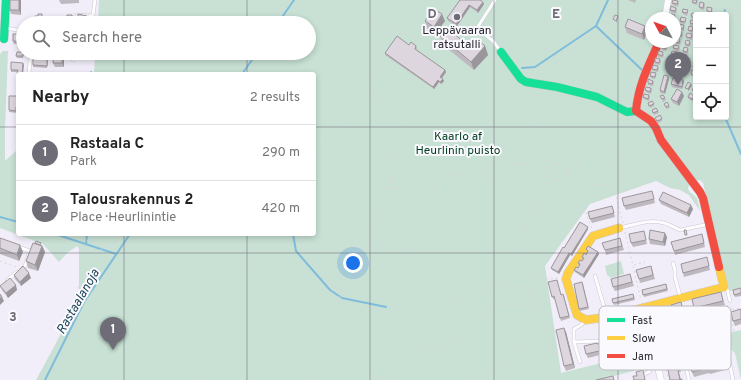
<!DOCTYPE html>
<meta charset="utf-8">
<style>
:root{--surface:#fff;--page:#f2f2f2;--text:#222;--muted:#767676;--line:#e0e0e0;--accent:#6e6c76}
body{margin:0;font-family:Overpass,sans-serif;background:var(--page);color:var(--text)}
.controls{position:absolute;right:12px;top:12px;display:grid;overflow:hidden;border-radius:4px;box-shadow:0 2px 6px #0003}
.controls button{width:36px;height:36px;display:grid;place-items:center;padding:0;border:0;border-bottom:1px solid var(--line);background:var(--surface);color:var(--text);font:20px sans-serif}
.compass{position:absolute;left:645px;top:12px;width:36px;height:36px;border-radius:50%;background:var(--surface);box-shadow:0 2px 6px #0003;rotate:311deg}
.you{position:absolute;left:353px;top:263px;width:14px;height:14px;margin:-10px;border:3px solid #fff;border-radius:50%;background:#1a73e8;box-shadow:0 0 0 6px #1a73e833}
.badge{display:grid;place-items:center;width:26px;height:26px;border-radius:50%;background:var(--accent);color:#fff;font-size:13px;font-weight:700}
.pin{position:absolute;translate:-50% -33px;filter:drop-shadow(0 1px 2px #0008)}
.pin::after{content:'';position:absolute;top:21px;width:14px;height:12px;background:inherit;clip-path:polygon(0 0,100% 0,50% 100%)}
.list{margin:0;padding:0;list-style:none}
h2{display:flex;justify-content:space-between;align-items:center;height:52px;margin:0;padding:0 16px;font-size:17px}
h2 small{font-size:13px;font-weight:400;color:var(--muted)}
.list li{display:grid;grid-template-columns:26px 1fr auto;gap:12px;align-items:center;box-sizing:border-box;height:56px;padding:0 16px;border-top:1px solid var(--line)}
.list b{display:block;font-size:15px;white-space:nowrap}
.list p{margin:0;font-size:13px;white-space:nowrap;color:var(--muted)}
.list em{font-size:13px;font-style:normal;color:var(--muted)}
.icon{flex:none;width:22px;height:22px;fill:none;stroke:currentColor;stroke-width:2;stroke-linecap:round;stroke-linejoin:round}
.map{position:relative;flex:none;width:741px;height:380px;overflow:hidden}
.search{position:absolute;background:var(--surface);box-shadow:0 2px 6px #0003;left:16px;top:16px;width:300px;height:44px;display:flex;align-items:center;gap:10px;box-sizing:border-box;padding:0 14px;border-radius:22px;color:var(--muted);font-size:15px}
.panel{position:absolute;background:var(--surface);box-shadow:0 2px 6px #0003;left:16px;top:72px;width:300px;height:164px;border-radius:4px}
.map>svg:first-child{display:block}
.green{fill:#c8e1d4;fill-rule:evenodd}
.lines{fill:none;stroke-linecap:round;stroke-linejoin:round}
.stream{stroke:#80bcdc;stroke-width:2}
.lane-casing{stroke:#cbc9d2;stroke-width:4}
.street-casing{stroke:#cbc9d2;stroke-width:7}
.fast-casing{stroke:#cbc9d2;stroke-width:9}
.slow-casing{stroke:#cbc9d2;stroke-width:9}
.jam-casing{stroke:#cbc9d2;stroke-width:9}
.path{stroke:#d8d6da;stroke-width:1;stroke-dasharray:2 3;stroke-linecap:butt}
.lane{stroke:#fdfcfe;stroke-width:3}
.street{stroke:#fdfcfe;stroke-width:6}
.fast{stroke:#16e098;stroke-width:8}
.slow{stroke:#ffcf43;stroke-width:8}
.jam{stroke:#f24e42;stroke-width:8}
.wall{fill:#beb8bf}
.shaded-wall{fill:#9b969b}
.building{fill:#ddd6de;stroke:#9b969b}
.grid{fill:none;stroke:#6e6c76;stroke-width:1;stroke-opacity:0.55}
.poi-dot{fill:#6e6c76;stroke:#faf9fe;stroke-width:1.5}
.labels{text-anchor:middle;stroke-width:4;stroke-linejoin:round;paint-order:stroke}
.poi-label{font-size:12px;fill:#28262f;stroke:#faf9fe}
.park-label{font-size:12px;fill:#003f20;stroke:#faf9fe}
.water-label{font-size:13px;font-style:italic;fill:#21475a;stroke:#faf9fe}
.key{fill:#faf9fe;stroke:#bbbac0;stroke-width:1}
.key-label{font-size:11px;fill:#28262f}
.grid-label{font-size:13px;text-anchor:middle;font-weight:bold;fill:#6e6c76;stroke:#faf9fe;stroke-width:4;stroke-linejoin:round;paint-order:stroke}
</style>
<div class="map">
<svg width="741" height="380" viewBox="0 0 741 380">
<rect width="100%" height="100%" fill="#f1eef9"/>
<g class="green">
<path d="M 99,0 L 741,0 L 741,288 L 732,291 L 729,290 L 703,183 L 700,180 L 694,181 L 689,185 L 688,189 L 690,192 L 697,198 L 700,211 L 689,195 L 680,190 L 670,188 L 656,181 L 590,204 L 545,266 L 561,373 L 642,353 L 645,368 L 598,380 L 36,380 L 75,308 L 79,291 L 79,249 L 77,246 L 67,253 L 59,262 L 43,244 L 0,228 L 0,54 L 3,51 L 8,51 L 5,130 L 5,161 L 18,149 L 18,234 L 314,234 L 314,74 L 94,74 L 95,53 L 309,53 L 309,23 L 98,23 ZM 696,15 L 726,15 L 726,117 L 696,117 ZM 651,18 L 675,18 L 675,42 L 651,42 Z"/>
<polygon points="621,261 624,274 611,278 607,275 605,266"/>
<polygon points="741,330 741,380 735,353 725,344 724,341 666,355 663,349"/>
</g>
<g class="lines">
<g class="stream">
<polyline points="724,15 725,10"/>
<polyline points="278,23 294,0"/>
<polyline points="596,26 642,70"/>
<polyline points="522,68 535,67 596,26 608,0"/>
<polyline points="91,74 91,72"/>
<polyline points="242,74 257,53"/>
<polyline points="725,117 741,154"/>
<polyline points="0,217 18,222"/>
<polyline points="55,234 116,254"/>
<polyline points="293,234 296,251 330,290 342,298 386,307"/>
<polyline points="86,244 87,234"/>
<polyline points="45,380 84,302 130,234"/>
</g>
<defs>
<g id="lane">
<polyline points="495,0 477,28 493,41 501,52"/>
<polyline points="76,23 77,15 89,16 93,15 95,0"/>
<polyline points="5,28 23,31"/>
<polyline points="73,60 74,53"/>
<polyline points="29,74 30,61 33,53"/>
<path d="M 624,227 C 637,224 650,219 664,223 C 670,224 675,229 681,230 L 709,224"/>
<polyline points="18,247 30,251 25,266 21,269"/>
<polyline points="673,263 675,270 675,277 680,296"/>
<polyline points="595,276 607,317"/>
<polyline points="7,280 17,272"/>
<polyline points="725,288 727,289 730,301"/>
<polyline points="574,342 601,341 645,331"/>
<polyline points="674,358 679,357 684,359 722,350 727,351 733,380"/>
<polyline points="684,359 689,380"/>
<polyline points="580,362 574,342 574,329 581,325 586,320"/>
<polyline points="657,363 668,360"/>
<polyline points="642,376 650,371"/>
</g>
<g id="street">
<polyline points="665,18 668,0"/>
<polyline points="643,307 648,316 657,354 657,364 661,380"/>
<polyline points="643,307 642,317 651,356 657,364"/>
</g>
<g id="fast">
<polyline points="4,39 6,0"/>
<polyline points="501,52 521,79 526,82 557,87 597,97 627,112 636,111"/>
</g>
<polyline id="slow" points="619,228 593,236 568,273 566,279 577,315 586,320 607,317 724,287 719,267"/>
<path id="jam" d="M 659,42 C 649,64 638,86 636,111 L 651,121 L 656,128 L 661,140 L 700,192 L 703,198 L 719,267"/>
</defs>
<use href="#lane" class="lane-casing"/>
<use href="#street" class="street-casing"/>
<use href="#fast" class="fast-casing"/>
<use href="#slow" class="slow-casing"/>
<use href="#jam" class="jam-casing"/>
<g class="path">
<path d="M 712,0 C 721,7 729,10 741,12"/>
<polyline points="731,11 741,21"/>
<polyline points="270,23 286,0"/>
<polyline points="726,29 734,0"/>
<polyline points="383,32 391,26 395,27 415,39"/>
<polyline points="389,33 396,34 403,33"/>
<polyline points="234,74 249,53"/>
<polyline points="560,80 583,62 607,34 618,30 624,25 636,11 641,3"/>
<polyline points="526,89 528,99 527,113 529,123 541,155 548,180"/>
<polyline points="726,102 741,137"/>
<polyline points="397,123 416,106 435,94 445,83"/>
<path d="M 390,154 C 399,156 407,162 417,164 C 425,166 437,163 445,168 C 447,170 449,173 451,175"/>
<polyline points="542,157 552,167"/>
<path d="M 314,160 C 327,139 340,118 354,98 C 360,91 368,86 373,78 C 378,69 375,63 377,54 C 378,48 385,37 388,33 L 386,30 L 376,25 L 324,0"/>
<polyline points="556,164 571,171"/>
<polyline points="578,166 605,184"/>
<polyline points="483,169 486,172 485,175 496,188 503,190 512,202 514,212 524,228 526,228"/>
<polyline points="568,175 576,181 585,184 616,185"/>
<polyline points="618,178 636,170 641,172 650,183"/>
<polyline points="558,180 566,190 579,195 592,229"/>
<polyline points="391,187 400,188 418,197"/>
<polyline points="529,220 549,181 553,167 558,160 567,152 579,148 589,139 596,131 613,124 620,117"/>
<polyline points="623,223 617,200 616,185 632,119"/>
<path d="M 375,227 L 379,223 L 386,224 L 394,222 L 391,217 L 390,212 C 394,208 399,209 402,203 C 404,203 406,203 408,203 C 412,202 416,199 419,197 C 423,195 427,197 430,194 C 436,187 434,184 444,178 C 453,172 466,174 476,172 C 480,170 478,171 482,169 C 491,166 518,162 527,164 C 536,166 543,176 549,181"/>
<polyline points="625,232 641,300"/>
<polyline points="79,234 83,239 103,246 106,241"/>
<polyline points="300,234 302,242 301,248 312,264 327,281 333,284 340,291"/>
<polyline points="369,248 376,242 405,248 410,254 426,264 436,277 449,289 455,298"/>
<polyline points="0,261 16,267"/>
<polyline points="634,265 645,262"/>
<polyline points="536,280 559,278"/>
<polyline points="505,283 533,289"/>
<polyline points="493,288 507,302 509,303"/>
<polyline points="732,288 741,286"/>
<polyline points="513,304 524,305 533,312"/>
<polyline points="727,305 737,341"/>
<polyline points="690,309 693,320 726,313 732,309 731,306"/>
<polyline points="732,309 736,309 741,308"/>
<polyline points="704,318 710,332 723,330 720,320 721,314"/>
<polyline points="533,319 544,324 551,330 556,332"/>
<polyline points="687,322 693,320"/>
<polyline points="656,328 673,324"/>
<polyline points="333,331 347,337 357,346 359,352 365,357 366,370 370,374 381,380"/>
<polyline points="514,346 534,357 539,364 543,372 553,380"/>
<polyline points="414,352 443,348 452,341 465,333 490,308 511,304 532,289"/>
<polyline points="664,353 724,339 737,342 741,345"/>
<polyline points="707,360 723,356"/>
<polyline points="689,363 696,362"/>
<polyline points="665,365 669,380"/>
<polyline points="38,380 53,351 73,304 79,285 93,267 97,256 100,252 103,246 113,246 123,234"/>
<polyline points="197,380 220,309 230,290 247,260 258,242 265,234"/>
<polyline points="306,380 315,361 329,343 333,335 341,291 344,285 353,280 354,278 355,268 359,262 365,256 368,248 369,237 372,231 386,205 390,193 391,180 388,164 392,137 396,123 396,116 393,108 389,103 363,89"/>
<polyline points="399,380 401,374 430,323 456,299 463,295 474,294 503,284 509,279 517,264 526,252"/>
<polyline points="469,380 481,372 493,371 502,368 514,346 518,335 521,330 533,318 533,312 532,294 536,277 536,271 530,263 526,252 525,235 528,222 545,202 551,187 553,183 557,180 572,171 582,161 596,152 610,149 625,149"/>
<path d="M 501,380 C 505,373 510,362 509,354"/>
<polyline points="579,380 596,369 607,368 645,357"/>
</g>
<use href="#lane" class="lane"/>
<use href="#street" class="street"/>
<use href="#fast" class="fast"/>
<use href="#slow" class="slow"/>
<use href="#jam" class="jam"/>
</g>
<g class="wall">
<polygon points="10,0 21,0 21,15 11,14 10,10"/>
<polygon points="59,0 79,0 79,3 61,4"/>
<polygon points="460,0 484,4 478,13 470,7 457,26 448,21 447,18"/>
<polygon points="628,0 636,0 635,3"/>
<polygon points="678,1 679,3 678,7 673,5 672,3"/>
<polygon points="698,1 697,5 693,4 692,2"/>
<polygon points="704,3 705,6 704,10 700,9 699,7"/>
<polygon points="676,8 677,10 676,14 671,12 670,10"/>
<polygon points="688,10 688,12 687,16 683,14 682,12"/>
<polygon points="707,11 713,11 712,15 707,13"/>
<polygon points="697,14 697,15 696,15 696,19 692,19 691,16"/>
<polygon points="72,15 74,20 74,22 72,22 67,18"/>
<polygon points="686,18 686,21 685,24 681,23 680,21"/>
<polygon points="425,21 445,21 436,33 427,28"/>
<polygon points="695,21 696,23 695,27 690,25 690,23"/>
<polygon points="684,25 684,31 679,30 678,28"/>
<polygon points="625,27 647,32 644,40 627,33"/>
<polygon points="693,27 694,30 693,33 689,32 688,30"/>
<polygon points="23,34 23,44 14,44 13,41"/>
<polygon points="683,34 682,38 677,37 677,35"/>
<polygon points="692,34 693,36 692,40 687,39 686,37"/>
<polygon points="440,36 472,49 485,46 488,55 474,70 443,45"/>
<polygon points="675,41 681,41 680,45 676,44"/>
<polygon points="691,43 690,47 685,46 685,44"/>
<polygon points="409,45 416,46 417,48 416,50 445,70 446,72 442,78 444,81 441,84 439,82 434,89 385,55 385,53"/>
<polygon points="667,45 667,47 666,51 662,50 661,47"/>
<polygon points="679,46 680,48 679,52 674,50 673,48"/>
<polygon points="689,50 688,54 684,53 683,51"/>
<polygon points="54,53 64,53 64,67 55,67 53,63"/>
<polygon points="24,54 23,58 17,58 16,56"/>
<polygon points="658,54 664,54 663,58 658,57"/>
<polygon points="671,55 678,55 677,58 672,57"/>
<polygon points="687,55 687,61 682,60 681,58"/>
<polygon points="47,56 48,58 47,68 33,67 33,65"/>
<polygon points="660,59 661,61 660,65 655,64 655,62"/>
<polygon points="675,61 674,65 670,64 669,62"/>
<polygon points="23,63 24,65 18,74 18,76 17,72 11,72 11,70"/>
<polygon points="679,64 685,64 684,68 680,67"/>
<polygon points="672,66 673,68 672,72 668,71 667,69"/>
<polygon points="659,68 658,72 653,71 652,69"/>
<polygon points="678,71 684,71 683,74 678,73"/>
<polygon points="696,71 696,77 691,76 691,74"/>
<polygon points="650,76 656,76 655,79 651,78"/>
<polygon points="669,79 665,94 660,93 660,90"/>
<polygon points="683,80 684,82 682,89 672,87 671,84"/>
<polygon points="653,81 654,83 653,86 648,85 648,83"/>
<polygon points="651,88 652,90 651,94 646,92 645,90"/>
<polygon points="682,92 684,96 679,106 673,103 671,99"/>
<polygon points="649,95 650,97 649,101 644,99 643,97"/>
<polygon points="663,95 666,100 663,102 660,96"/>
<polygon points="18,96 18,109 17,109 17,113 9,112 9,110"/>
<polygon points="688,97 694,98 692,101 689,99"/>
<polygon points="667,102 670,108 666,109 664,104"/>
<polygon points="648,103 654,104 654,106 650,108"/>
<polygon points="652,110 658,111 659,113 654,115"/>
<polygon points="660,115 662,121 658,123 655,118"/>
<polygon points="653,195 655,203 626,210 624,206"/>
<polygon points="659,200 693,209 689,217 661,204"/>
<polygon points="612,206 615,217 592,223 590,219"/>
<polygon points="588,229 572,256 570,255 559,274 552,270 551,268 564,248"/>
<polygon points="702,234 705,247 675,255 674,251"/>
<polygon points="645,235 647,244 633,247 631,243"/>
<polygon points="667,237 665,246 650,244 649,239"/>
<polygon points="0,238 23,252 19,261 0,254"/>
<polygon points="620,238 624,250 606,255 605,250"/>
<polygon points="42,245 45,252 38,271 28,268 26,261"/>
<polygon points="586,249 598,252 599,254 584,278 575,272 574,270 578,268 579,265 578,263 582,261 583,259 582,257 586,255 588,252"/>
<polygon points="708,261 710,270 684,277 683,273"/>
<polygon points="651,266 655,279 640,283 639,279"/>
<polygon points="630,274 634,286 615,291 613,287"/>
<polygon points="14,275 31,278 21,286 15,279"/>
<polygon points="548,282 561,294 564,296 570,318 561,321 555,299 553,299"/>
<polygon points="583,284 589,309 580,311 579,309"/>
<polygon points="666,284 668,291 644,297 642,290"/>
<polygon points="0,286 17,290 8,298 2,290"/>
<polygon points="741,288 741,296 735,297 733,290"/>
<polygon points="721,292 725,305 695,312 694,308"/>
<polygon points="633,294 635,300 614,305 612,299"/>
<polygon points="681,302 683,308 673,311 671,305"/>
<polygon points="741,309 741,324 735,326 733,321"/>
<polygon points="682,317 684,322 678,323 679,326 700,319 704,332 662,342 660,338 676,323 675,319"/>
<polygon points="604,320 606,327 602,328 600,322"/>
<polygon points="566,332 575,368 566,371 564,366"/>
<polygon points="636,337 639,349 617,354 616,353 601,356 600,355 588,358 586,354 597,344 613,342"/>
<polygon points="693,349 694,354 688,356 686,351"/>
<polygon points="674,358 677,358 679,364 681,372 679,372 681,379 670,380 668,370 666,364"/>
<polygon points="707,361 723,361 725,370 710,374 709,373 694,377 692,372"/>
</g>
<g class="shaded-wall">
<polygon points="19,0 21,0 21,15 19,10"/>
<polygon points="483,2 484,4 478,13 477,10"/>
<polygon points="469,5 470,7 457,26 456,24"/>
<polygon points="442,14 445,21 436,33 434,27"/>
<polygon points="87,16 89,20 89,23 87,23"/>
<polygon points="618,16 618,18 616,23 616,21"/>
<polygon points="645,26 647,32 644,40 642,34"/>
<polygon points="485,46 488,55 474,70 471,62"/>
<polygon points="63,53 64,53 64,67 62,63"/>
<polygon points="47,56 48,58 47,68"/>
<polygon points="23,63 24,65 23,74 22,74"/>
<polygon points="445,70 446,72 441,79 440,77"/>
<polygon points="668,76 669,79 665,94 664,92"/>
<polygon points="443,79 444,81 441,84 440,82"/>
<polygon points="438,80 439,82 434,89 433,87"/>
<polygon points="683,80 684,82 682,89 682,87"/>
<polygon points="691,84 692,86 688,91 688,89"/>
<polygon points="682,92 684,96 679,106 677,102"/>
<polygon points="694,96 694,98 692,101 692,99"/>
<polygon points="691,205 693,209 689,217 687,213"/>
<polygon points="588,227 588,229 572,256 571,254"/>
<polygon points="665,233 667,237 665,246 663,242"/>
<polygon points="20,245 23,252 19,261 17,255"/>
<polygon points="42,246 45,252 38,271 35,265"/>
<polygon points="598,252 599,254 584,278 583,275"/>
<polygon points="569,253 570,255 559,274 558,272"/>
<polygon points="29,273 31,278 21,286 20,282"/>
<polygon points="16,285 17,290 8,298 6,293"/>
<polygon points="2,297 4,301 0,305 0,299"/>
<polygon points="564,328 566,332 575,368 573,364"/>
</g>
<g class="building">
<rect x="10" y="0" width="9" height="10"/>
<polygon points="460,0 480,0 483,2 477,10 469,5 456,24 447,18"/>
<polygon points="673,0 678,1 677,4 672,3"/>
<polygon points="693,0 697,0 696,3 692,2"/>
<polygon points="700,2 704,3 703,8 699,7"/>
<polygon points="671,6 676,8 675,11 670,10"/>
<polygon points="707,7 712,8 711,12 707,11"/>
<polygon points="434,9 442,14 434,27 425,21"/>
<polygon points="683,9 688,10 687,13 682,12"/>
<polygon points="692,13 697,14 696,17 691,16"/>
<polygon points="38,14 42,14 42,17 44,17 44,23 35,23 35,16 38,16"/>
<polygon points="78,14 87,16 87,23 77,23"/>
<polygon points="671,14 675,15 675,18 670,18"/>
<polygon points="67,15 72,15 72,18 71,18 70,23 62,23 63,17 67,18"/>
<polygon points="615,15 618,16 616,21 613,19"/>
<polygon points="681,17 686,18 685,22 680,21"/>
<polygon points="628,19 645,26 642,34 625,27"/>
<polygon points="691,20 695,21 694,24 690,23"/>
<polygon points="679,24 684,25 683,29 678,28"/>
<polygon points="689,26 693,27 692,31 688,30"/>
<polygon points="447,28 472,49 479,41 485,46 471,62 440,36"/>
<polygon points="678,31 682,32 681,36 677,35"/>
<polygon points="687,33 692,34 691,38 686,37"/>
<polygon points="13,34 23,34 23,42 13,41"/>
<polygon points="397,36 409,45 411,42 416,46 415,49 445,70 440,77 443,79 440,82 438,80 433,87 385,53"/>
<polygon points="676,38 680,39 679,43 675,41"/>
<polygon points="686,40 690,41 689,45 685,44"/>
<polygon points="662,44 667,45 666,49 661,47"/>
<polygon points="674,45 679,46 678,49 673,48"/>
<polygon points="684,47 688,48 687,52 683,51"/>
<polygon points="658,51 663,52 662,56 658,54"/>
<polygon points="672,51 677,52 676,56 671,55"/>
<polygon points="17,52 23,52 23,56 16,56"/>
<polygon points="54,53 63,53 62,63 53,63"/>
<polygon points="682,54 687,55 686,59 681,58"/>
<polygon points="33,55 47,56 47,66 33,65"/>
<polygon points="655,58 660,59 659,63 655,62"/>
<polygon points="670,58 675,59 674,63 669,62"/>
<polygon points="680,61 685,62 684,66 679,64"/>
<polygon points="11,62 23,63 22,74 17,74 18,70 11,70"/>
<polygon points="694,63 696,63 696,68 693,67"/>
<polygon points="653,65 658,66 657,70 652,69"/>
<polygon points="668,65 672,66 672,70 667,69"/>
<polygon points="679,67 683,69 682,72 678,71"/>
<polygon points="692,70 696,71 695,75 691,74"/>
<polygon points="651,72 656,73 655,77 650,76"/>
<polygon points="664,75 668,76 664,92 660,90"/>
<polygon points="673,78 683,80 682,87 671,84"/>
<polygon points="648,79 653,81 652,84 648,83"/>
<polygon points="688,82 691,84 688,89 685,88"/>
<polygon points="646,87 651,88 650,92 645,90"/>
<polygon points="694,87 696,88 696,92 692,90"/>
<polygon points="677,89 682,92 677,102 671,99"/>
<polygon points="690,93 694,96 692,99 688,97"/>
<polygon points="644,94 649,95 648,99 643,97"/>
<polygon points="663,95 665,98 662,99 660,96"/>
<polygon points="9,96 18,96 18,107 16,107 16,111 9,110"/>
<polygon points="652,101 654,104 649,106 648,103"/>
<polygon points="667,102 669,106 666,107 664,104"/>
<polygon points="656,108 658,111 653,113 652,110"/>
<polygon points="660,115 662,119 657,121 655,118"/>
<polygon points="652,191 654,199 624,206 622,198"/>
<polygon points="663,192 691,205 687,213 659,200"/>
<polygon points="612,206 614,213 590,219 588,212"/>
<polygon points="580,222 588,227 571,254 569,253 558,272 551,268 563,247 564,248"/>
<polygon points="650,230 665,233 663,242 649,239"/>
<polygon points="684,230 686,230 687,235 685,235"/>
<polygon points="644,231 646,240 631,243 629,234"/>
<polygon points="702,234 704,243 674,251 671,242"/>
<polygon points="0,238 20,245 17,255 0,248"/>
<polygon points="620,238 622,246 605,250 602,243"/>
<polygon points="36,241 41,243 40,245 35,243"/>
<polygon points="33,243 42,246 35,265 26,261"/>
<polygon points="588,246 598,252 583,275 574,270 576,267 578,268 580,264 578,263 580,260 582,261 584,258 582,257 584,253 586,255 588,251 586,249"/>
<polygon points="707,257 709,266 683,273 681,264"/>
<polygon points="23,266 29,273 20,282 14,275"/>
<polygon points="651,266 653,275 639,279 636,270"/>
<polygon points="630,274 632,282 613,287 611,279"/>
<polygon points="10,278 16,285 6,293 0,286"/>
<polygon points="557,280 561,295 563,294 569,316 560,318 554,296 552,297 548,282"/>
<polygon points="582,282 588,307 579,309 574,284"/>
<polygon points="666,284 667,289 643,295 642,290"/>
<polygon points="741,288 741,293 734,295 733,290"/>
<polygon points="721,292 723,301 694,308 692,299"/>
<polygon points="0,294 2,297 0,299"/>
<polygon points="633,294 634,298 613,303 612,299"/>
<polygon points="681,302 682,306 672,309 671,305"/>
<polygon points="741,309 741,319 733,321 731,312"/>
<polygon points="564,328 573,364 564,366 556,330"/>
<polygon points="636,337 637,344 615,350 615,348 599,352 599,351 586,354 584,346 597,343 597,344 613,341 613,342"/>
<polygon points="673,355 673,358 677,358 679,365 677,366 680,380 682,379 682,380 670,380 667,364 666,364 664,357"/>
<polygon points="721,357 724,366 708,370 708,368 692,372 690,364 707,359 707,361"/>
<polygon points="643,370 645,380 634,380 633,376 637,376 636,372"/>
<polygon points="613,376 614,380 596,380"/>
</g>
<path class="grid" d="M 124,0 L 124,23M 247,0 L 247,23M 370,0 L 370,380M 494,0 L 494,380M 618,0 L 618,380M 124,53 L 124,74M 247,53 L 247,74M 0,127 L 18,127M 314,127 L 741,127M 124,234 L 124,380M 247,234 L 247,380M 0,253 L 741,253"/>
<circle class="poi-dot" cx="457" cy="17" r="4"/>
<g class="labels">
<g class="poi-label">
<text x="457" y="34">Leppävaaran<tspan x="457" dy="14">ratsutalli</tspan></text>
</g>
<g class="park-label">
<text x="458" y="140">Kaarlo af<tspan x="458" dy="14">Heurlinin puisto</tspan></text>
</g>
<g class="water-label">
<text transform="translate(77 301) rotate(-60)" y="5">Rastaalanoja</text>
</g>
</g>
<rect x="599" y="306" width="132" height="64" rx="6" class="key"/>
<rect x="607" y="318" width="18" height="4" fill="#16e098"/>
<rect x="607" y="336" width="18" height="4" fill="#ffcf43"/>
<rect x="607" y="354" width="18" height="4" fill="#f24e42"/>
<g class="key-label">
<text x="632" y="324">Fast</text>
<text x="632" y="342">Slow</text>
<text x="632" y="360">Jam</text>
</g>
<g class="grid-label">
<text x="432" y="18">D</text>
<text x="556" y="18">E</text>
<text x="13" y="321">3</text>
</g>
</svg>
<div class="controls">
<button>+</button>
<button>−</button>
<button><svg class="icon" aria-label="locate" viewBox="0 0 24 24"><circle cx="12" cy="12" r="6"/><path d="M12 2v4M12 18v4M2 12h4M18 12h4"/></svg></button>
</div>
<svg class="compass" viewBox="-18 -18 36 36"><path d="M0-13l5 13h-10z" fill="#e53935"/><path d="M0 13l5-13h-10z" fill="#767676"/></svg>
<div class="you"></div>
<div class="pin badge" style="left:113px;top:350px">1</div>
<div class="pin badge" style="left:678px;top:85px">2</div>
<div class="search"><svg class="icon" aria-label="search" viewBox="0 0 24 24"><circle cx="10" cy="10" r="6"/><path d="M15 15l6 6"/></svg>Search here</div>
<section class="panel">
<h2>Nearby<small>2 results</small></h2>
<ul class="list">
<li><span class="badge">1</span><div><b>Rastaala C</b><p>Park</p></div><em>290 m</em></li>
<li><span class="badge">2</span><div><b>Talousrakennus 2</b><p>Place · Heurlinintie</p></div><em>420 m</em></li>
</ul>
</section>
</div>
